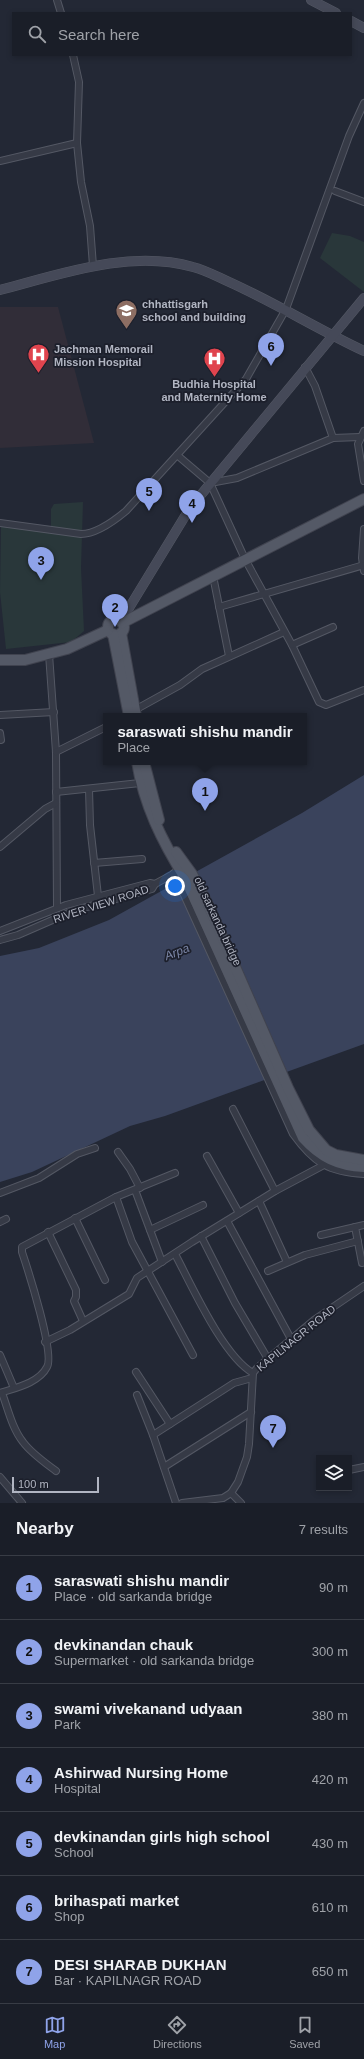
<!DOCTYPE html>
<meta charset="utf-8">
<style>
:root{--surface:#1a1e28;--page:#232730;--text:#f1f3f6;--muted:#9fa2a8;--line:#383c45;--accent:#8fa3e9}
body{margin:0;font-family:Arial,sans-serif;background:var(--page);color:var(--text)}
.controls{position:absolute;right:12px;bottom:12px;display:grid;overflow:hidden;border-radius:0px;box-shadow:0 2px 6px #0003}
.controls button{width:36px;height:36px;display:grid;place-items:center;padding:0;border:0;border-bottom:1px solid var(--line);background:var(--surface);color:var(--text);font:20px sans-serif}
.scale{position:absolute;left:12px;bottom:10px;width:87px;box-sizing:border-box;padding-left:4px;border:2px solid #b1b5c2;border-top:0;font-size:11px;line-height:14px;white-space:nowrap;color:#b1b5c2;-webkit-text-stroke:3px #1c1f2b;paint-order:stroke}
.you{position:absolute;left:175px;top:886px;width:14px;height:14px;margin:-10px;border:3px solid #fff;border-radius:50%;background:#1a73e8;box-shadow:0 0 0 6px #1a73e833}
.badge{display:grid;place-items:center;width:26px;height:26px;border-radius:50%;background:var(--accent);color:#111;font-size:13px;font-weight:700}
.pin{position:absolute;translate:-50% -33px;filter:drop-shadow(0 1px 2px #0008)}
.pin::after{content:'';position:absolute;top:21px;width:14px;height:12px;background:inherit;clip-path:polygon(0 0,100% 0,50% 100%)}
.popup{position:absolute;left:103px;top:713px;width:204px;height:52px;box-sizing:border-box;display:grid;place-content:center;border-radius:0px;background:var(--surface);filter:drop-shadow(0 1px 3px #0005);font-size:13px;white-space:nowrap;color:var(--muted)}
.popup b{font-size:15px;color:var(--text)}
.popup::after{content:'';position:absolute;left:50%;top:100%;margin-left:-8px;border:8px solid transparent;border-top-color:var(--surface)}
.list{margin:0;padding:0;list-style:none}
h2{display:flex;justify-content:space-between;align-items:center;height:52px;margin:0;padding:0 16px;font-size:17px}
h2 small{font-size:13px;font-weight:400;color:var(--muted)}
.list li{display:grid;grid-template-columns:26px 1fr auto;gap:12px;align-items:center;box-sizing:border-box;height:64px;padding:0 16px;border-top:1px solid var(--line)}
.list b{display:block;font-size:15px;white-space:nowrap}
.list p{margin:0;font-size:13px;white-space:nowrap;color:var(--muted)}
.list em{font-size:13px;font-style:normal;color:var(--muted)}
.icon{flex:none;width:22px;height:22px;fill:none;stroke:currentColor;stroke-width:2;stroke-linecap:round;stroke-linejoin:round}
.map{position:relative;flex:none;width:364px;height:1503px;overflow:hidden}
.search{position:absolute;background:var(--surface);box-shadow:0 2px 6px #0003;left:12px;right:12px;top:12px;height:44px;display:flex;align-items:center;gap:10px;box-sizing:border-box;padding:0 14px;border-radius:0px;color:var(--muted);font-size:15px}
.sheet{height:500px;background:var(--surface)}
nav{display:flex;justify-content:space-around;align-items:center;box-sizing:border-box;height:56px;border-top:1px solid var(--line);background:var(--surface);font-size:11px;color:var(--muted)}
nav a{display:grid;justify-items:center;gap:2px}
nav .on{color:var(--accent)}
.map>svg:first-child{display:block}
.medical{fill:#312d38}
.green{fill:#29373a}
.water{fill:#3a435c}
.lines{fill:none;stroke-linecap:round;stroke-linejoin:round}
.street-casing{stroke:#545864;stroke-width:8}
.secondary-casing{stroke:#545864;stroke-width:10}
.primary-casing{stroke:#40434f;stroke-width:12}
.street{stroke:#363a46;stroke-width:6}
.secondary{stroke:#454958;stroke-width:9}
.primary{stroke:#545966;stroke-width:10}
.labels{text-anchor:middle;stroke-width:3.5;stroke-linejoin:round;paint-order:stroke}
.poi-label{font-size:11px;font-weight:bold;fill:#b1b5c2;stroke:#1c1f2b;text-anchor:start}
.street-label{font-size:11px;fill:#b1b5c2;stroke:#1c1f2b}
.water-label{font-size:12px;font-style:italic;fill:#7c87a7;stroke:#1c1f2b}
</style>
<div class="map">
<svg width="364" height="1503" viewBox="0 0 364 1503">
<rect width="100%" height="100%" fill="#232835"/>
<polygon class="medical" points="0,307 58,307 94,443 0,448"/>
<g class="green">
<polygon points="332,233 350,236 364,242 364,292 320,258"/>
<polygon points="83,502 81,568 84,631 71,642 6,649 0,592 1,524 51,526 51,509 54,504"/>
</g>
<polygon class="water" points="364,775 364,1044 165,1116 130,1126 32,1172 0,1182 0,956 39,948 109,920 302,813"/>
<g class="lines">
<defs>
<g id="street">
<polyline points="57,0 61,13"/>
<polyline points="73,55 79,82 77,143 81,182 90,226 93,266"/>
<polyline points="0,161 77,143"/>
<polyline points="335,191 364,202"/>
<polyline points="305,367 315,386 333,438"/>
<polyline points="364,431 358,444 364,481"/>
<polyline points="177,455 210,483 245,559 292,645 319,702 326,705 364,690"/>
<polyline points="210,483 237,478 333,438 360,437"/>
<path d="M 0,523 L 81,534 C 97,534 114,521 126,511 L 246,379 L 286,309 L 349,136 L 364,103"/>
<polyline points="364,529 362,558 364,571"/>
<polyline points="213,576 229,656"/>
<polyline points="219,607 364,565"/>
<polyline points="292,645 333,627"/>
<polyline points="49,654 56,752 57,908"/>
<polyline points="133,711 180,685 202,669 284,632"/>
<polyline points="0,715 54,712"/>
<polyline points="0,733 1,740"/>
<polyline points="56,752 106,727"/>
<polyline points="89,789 90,825 98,896"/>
<polyline points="56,792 140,783"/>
<polyline points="0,847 45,809 56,803"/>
<polyline points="94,863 142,859"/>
<path d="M 174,873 L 293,1134 C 314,1163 328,1172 364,1174"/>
<polyline points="0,931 66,905 150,883 155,884"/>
<polyline points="0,940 18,935 73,911 152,889 155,884 177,872"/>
<polyline points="233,1109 275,1191"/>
<polyline points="118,1152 130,1169 140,1188"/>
<polyline points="207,1156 239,1213"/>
<polyline points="135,1190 162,1262"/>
<polyline points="0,1193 39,1178 77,1154 95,1148"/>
<polyline points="116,1197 132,1242 193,1355"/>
<polyline points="259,1201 287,1262"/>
<polyline points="75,1218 105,1280"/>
<polyline points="227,1221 291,1339"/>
<polyline points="0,1222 6,1219"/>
<polyline points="355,1227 362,1263"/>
<polyline points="150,1230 203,1205"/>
<polyline points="48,1232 76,1290 76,1297 74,1301 83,1321"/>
<polyline points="321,1235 364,1225"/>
<polyline points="201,1236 235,1303 268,1359"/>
<path d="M 175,1254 C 192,1286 223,1356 253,1373"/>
<polyline points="268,1271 305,1255 358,1241"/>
<polyline points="45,1342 70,1330 129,1294 137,1278 192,1242 275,1191 322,1166"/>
<polyline points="0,1355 14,1388"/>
<polyline points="136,1372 170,1424"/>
<path d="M 0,1393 C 15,1388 39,1383 47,1367 C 55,1354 28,1270 22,1252 L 22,1247 L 116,1197 L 175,1173"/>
<path d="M 2,1393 C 8,1409 12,1428 23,1442 C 31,1453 44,1462 56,1471"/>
<polyline points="137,1395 153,1435 176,1503"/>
<polyline points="153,1435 234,1383 252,1378"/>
<polyline points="164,1467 251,1412"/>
<polyline points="349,1470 364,1467"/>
<polyline points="0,1477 22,1503"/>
<polyline points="231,1493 241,1503"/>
<polyline points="182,1503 223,1498 231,1493 238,1482 247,1457 249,1444 253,1373 257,1368 314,1320 364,1286"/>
</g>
<g id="secondary">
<polyline points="311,0 336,13"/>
<polyline points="351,21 364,28"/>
<path d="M 0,290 C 61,274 130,249 193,267 C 205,270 216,276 227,281 C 274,302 317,329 364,351"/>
<polyline points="119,620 129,608 190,508 364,298"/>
</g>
<g id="primary">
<circle cx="116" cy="627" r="8"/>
<polyline points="122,623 364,499"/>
<polyline points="121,633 136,716"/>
<polyline points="113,634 129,716"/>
<polyline points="0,660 25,660 67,649 108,630"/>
<path d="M 137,762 C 144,805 162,841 185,878 L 303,1138 C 320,1157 338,1166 364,1167"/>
<polyline points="144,762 159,820"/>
<polyline points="176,852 192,874 209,907 288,1088 309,1130 326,1150 336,1155 364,1160"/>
</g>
</defs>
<use href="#street" class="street-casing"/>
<use href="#secondary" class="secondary-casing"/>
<use href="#primary" class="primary-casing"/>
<use href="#street" class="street"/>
<use href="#secondary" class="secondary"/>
<use href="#primary" class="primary"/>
</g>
<defs>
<symbol id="school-pin" viewBox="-11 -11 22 30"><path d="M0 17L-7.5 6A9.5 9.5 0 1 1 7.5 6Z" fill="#8d6e63" stroke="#1c1f2b"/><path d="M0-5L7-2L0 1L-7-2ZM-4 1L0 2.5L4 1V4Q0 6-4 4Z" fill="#fff"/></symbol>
<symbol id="hospital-pin" viewBox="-11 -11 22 30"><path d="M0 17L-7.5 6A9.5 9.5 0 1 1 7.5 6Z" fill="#e0444e" stroke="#1c1f2b"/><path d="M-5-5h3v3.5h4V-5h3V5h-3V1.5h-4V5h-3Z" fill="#fff"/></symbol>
</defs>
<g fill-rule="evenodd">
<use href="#school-pin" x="114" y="298" width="25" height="34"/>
<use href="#hospital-pin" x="26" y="342" width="25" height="34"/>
<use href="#hospital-pin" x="202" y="346" width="25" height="34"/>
</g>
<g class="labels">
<g class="poi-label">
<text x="142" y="308">chhattisgarh<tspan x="142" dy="13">school and building</tspan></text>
<text x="54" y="353">Jachman Memorail<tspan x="54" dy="13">Mission Hospital</tspan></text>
<text x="214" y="388" text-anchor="middle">Budhia Hospital<tspan x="214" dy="13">and Maternity Home</tspan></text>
</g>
<g class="street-label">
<text transform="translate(101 904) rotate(-18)" y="4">RIVER VIEW ROAD</text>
<text transform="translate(218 921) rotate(65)" y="4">old sarkanda bridge</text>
<text transform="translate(296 1338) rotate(-39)" y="4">KAPILNAGR ROAD</text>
</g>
<g class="water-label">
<text transform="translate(177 952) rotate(-21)" y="4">Arpa</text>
</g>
</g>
</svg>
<div class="controls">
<button><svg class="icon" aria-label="layers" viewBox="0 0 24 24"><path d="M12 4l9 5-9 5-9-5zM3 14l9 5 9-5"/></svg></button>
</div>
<div class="scale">100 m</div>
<div class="you"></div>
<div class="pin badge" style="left:205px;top:811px">1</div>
<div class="popup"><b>saraswati shishu mandir</b>Place</div>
<div class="pin badge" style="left:115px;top:627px">2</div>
<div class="pin badge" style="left:41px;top:580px">3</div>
<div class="pin badge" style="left:192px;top:523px">4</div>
<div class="pin badge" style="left:149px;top:511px">5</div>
<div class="pin badge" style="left:271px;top:366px">6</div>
<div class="pin badge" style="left:273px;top:1448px">7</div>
<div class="search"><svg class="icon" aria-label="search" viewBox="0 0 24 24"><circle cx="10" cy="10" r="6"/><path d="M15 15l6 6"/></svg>Search here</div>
</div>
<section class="sheet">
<h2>Nearby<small>7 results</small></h2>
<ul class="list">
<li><span class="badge">1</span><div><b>saraswati shishu mandir</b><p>Place · old sarkanda bridge</p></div><em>90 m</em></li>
<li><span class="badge">2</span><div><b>devkinandan chauk</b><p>Supermarket · old sarkanda bridge</p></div><em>300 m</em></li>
<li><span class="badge">3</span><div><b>swami vivekanand udyaan</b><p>Park</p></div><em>380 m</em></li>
<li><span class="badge">4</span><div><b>Ashirwad Nursing Home</b><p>Hospital</p></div><em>420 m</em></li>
<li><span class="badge">5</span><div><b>devkinandan girls high school</b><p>School</p></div><em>430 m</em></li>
<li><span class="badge">6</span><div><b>brihaspati market</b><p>Shop</p></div><em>610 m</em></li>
<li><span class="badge">7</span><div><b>DESI SHARAB DUKHAN</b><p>Bar · KAPILNAGR ROAD</p></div><em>650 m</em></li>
</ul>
</section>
<nav>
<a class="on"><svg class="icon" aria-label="map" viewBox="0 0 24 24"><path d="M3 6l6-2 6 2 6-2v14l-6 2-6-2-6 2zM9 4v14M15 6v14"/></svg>Map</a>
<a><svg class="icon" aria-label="directions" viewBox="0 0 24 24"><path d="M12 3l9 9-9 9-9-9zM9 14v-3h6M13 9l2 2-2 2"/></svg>Directions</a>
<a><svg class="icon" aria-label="saved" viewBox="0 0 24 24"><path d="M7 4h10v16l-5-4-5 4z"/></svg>Saved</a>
</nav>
